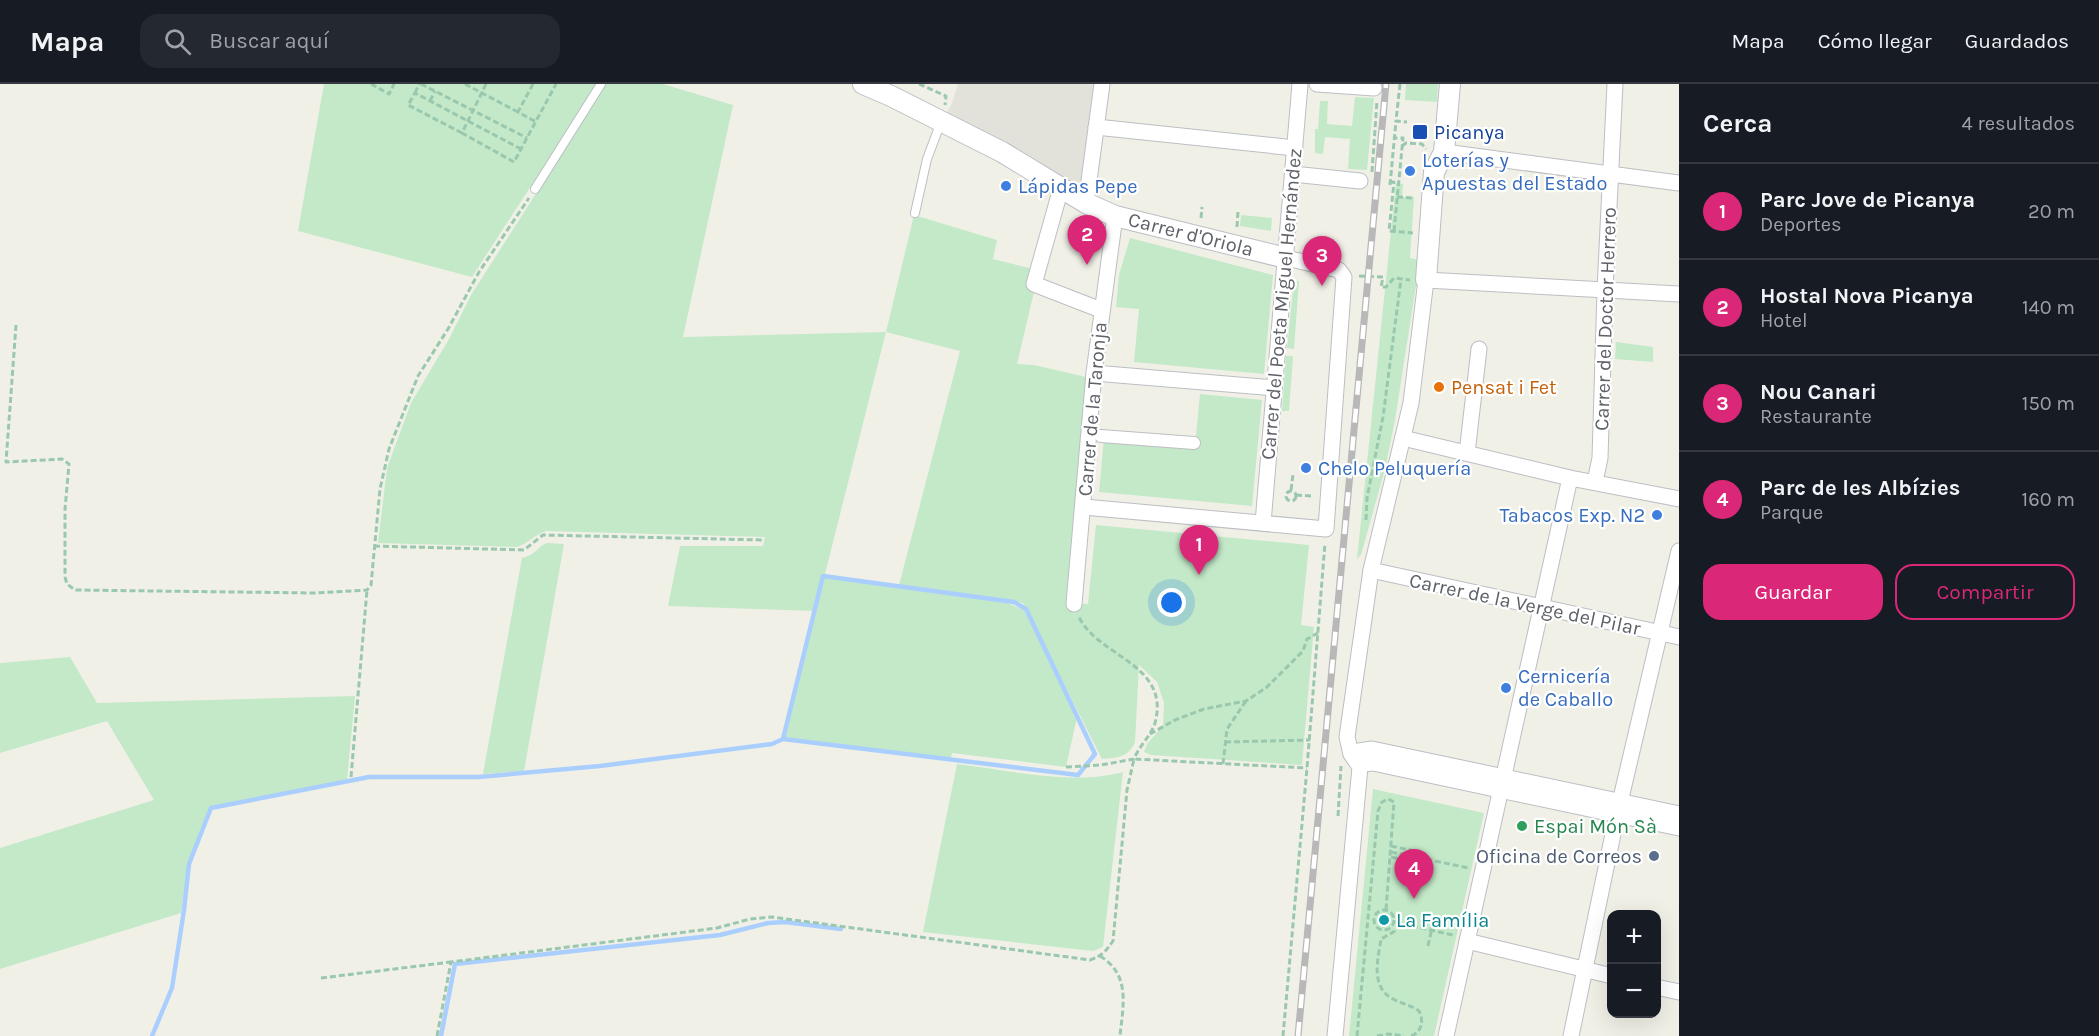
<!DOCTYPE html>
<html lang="es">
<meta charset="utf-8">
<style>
:root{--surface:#171b24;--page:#242831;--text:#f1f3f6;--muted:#9ea1a6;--line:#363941;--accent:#db2777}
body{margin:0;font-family:Karla,sans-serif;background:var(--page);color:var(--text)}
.controls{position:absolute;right:18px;bottom:18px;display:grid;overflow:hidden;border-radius:12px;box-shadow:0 6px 24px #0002}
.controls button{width:54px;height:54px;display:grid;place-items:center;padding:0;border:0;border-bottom:2px solid var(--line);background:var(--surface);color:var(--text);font:30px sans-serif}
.you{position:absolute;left:1172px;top:519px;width:21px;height:21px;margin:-15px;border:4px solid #fff;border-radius:50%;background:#1a73e8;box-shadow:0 0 0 9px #1a73e833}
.badge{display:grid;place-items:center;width:39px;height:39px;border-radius:50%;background:var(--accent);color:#fff;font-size:20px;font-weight:700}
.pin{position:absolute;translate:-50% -50px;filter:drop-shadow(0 2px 3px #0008)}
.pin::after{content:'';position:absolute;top:32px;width:21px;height:18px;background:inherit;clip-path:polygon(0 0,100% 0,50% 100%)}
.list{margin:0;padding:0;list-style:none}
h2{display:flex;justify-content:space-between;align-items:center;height:78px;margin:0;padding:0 24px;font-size:26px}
h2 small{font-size:20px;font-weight:400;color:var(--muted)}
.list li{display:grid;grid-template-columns:39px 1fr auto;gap:18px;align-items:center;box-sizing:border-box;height:96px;padding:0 24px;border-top:2px solid var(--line)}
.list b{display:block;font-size:22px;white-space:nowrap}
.list p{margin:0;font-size:20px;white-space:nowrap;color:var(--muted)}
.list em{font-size:20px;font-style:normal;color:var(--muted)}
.actions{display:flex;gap:12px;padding:18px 24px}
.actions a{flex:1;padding:14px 0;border:2px solid var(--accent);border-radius:18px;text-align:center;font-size:21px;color:var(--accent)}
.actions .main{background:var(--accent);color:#fff}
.icon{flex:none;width:33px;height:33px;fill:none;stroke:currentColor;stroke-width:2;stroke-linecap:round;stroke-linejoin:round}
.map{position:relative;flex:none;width:1679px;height:952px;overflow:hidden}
header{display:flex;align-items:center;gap:36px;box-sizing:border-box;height:84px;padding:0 30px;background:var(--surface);border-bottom:2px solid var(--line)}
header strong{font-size:28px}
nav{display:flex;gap:33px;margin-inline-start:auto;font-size:21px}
.search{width:420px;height:54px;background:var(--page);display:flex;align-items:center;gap:15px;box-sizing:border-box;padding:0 21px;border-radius:18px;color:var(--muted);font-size:22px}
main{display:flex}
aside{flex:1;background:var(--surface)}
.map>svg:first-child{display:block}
.industrial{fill:#e2e2db}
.green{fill:#c3e9c8;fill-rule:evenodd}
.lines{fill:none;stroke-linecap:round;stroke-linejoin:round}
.stream{stroke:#aacfff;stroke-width:4.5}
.service-casing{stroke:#bcbec3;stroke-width:10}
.pedestrian-casing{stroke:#bcbec3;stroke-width:14}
.minor-casing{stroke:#bcbec3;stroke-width:17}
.tertiary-casing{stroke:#bcbec3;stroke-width:22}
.path{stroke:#9ac8ae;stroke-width:3;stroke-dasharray:6 3;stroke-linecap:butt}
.service{stroke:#fff;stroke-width:8}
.pedestrian{stroke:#fff;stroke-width:12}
.minor{stroke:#fff;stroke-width:15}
.tertiary{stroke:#fff;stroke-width:20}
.rail-casing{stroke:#b8b8b9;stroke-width:7}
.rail{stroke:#fff;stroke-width:4.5;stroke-dasharray:14;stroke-linecap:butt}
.transit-dot{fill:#1a4fb4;stroke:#fff;stroke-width:2}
.shop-dot{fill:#3f7fe0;stroke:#fff;stroke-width:2}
.food-dot{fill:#e8710a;stroke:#fff;stroke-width:2}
.leisure-dot{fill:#2e9e5b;stroke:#fff;stroke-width:2}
.service-dot{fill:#5c6f8a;stroke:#fff;stroke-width:2}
.culture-dot{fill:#0f9aa8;stroke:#fff;stroke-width:2}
.labels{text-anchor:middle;stroke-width:4.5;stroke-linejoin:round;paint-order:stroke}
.transit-label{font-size:20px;fill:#164399;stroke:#fff;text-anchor:start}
.shop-label{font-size:20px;fill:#366cbe;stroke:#fff;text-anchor:start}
.street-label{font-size:20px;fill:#5e6168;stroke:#fff}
.food-label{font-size:20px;fill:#c56008;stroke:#fff;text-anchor:start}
.leisure-label{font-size:20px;fill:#27864d;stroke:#fff;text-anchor:start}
.service-label{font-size:20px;fill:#4e5e75;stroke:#fff;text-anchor:end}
.culture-label{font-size:20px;fill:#0d838f;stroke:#fff;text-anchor:start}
</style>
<header>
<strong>Mapa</strong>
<div class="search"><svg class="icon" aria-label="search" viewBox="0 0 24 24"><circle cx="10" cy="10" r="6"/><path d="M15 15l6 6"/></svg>Buscar aquí</div>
<nav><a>Mapa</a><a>Cómo llegar</a><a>Guardados</a></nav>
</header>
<main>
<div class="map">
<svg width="1679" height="952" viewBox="0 0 1679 952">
<rect width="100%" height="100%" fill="#f1f0e7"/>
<polygon class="industrial" points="958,0 1102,0 1086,119 942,38 952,19"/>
<g class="green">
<polygon points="324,0 597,0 472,193 298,147"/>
<path d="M 606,0 L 663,0 L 733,21 L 683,253 L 886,248 L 914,131 L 997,156 L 993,175 L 1033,185 L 1034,208 L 1017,280 L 1034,281 L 1086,293 L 1066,519 L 1088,520 L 1096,441 L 1309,461 L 1301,541 L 1314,543 L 1302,681 L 1151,671 L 1144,668 L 1147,660 L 1163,642 L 1164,619 L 1157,598 L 1139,581 L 1135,658 C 1129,673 1117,674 1102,675 L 1023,519 L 994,513 L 1024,526 L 1077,633 L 1066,683 L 952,669 L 951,674 L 781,656 L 815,527 L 668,522 L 680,462 L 763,462 L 765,453 L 546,447 C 534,451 529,459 517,463 L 378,459 L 387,384 L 411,319 L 449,255 L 471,211 ZM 886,248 L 960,267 L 899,501 L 825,490 Z"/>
<polygon points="1406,0 1438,0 1437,18 1405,16"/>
<polygon points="1355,13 1374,14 1367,86 1348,85 1350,55 1325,53 1323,70 1315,69 1315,45 1318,45 1320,17 1328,17 1327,40 1352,42"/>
<polygon points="1396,99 1403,100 1402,113 1414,113 1410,174 1420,176 1395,336 1385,385 1361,471 1357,475"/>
<polygon points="1241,131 1272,134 1271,147 1240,142"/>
<polygon points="1130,154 1273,191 1264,290 1134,278 1139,225 1116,223 1119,191"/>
<polygon points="1294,197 1299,197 1294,265 1287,264"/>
<polygon points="1616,258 1653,263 1653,278 1615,275"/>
<polygon points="1286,272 1293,272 1289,327 1282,327"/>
<polygon points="1200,310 1262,316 1252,422 1099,408 1104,354 1195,362"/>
<path d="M 547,459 L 564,460 L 524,687 L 483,690 L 522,474 C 538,470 536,463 547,459 Z"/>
<polygon points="70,573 97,619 355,612 347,696 211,725 189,776 181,829 0,885 0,764 154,716 107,637 0,669 0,579"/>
<path d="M 957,680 C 1008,686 1073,702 1123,688 L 1103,863 L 1093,867 L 923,848 Z"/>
<polygon points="1373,705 1484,729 1434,952 1349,952"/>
</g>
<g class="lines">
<g class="stream">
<polyline points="152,952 172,904 184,826 189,780 211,724 369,693 479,693 600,682 772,660 783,655 823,492 1014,518 1026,525 1095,670 1078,691 783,655"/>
<polyline points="441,952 455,880 720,851 768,839 785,838 841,845"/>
</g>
<defs>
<g id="service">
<polyline points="535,105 601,0"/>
<polyline points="915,129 927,75 941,38"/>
</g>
<polyline id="pedestrian" points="1101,352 1194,359"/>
<g id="minor">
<polyline points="1317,0 1374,4"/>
<polyline points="1096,43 1295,64"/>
<polyline points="1444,68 1679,99"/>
<polyline points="1293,90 1360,97"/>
<polyline points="1061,104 1034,200 1101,226"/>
<polyline points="1086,119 1102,0"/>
<polyline points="1094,289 1274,304"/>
<polyline points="1403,354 1570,394 1679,415"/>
<polyline points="1467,369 1479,265"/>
<polyline points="1595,398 1600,374 1605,206 1615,0"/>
<polyline points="1084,423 1326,445 1344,193 1339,186 1286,174"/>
<polyline points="1263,439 1300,0"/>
<polyline points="1371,486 1679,553"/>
<polyline points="1074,520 1094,289 1115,132"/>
<polyline points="1351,670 1359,667 1372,665 1679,730"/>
<polyline points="1360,683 1362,680 1373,679 1679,744"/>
<polyline points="1467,857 1612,892"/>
<polyline points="1656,903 1679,908"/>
<polyline points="1335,952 1360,683 1351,670 1347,653 1371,486 1411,319 1426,196 1679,210"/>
<polyline points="1446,952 1570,394"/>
<polyline points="1571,952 1617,731 1679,467"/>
</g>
<g id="tertiary">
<polyline points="863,0 891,12 1002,68 1086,119 1115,132 1286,174"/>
<polyline points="1426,196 1434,88 1444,68 1450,0"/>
</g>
</defs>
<use href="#service" class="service-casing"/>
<use href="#pedestrian" class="pedestrian-casing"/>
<use href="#minor" class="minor-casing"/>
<use href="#tertiary" class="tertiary-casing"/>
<g class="path">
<polyline points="371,0 389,10 394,0"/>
<polyline points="421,0 527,54"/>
<polyline points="465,0 518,28"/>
<polyline points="486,0 462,49 514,78 556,0"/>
<polyline points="533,0 518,28 536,38"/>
<polyline points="919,0 946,12 945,21"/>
<polyline points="1400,0 1396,37 1407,38"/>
<polyline points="415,9 419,0"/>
<polyline points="430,17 435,7"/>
<polyline points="462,49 408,21 415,9 521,65"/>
<polyline points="1402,62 1406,59 1422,60 1426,65"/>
<polyline points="1372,88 1377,17"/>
<polyline points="1390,98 1394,98 1389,147 1413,149"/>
<polyline points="1390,101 1396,37"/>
<polyline points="1397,113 1414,114"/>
<polyline points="1201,134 1202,123"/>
<polyline points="1237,143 1238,127"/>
<polyline points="1394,147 1403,54 1395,54"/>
<polyline points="1359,192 1383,193 1381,203 1386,203 1394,194 1410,196"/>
<polyline points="16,241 6,378 62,375 69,380 65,425 65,493 67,500 75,506 315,509 367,506 371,501 380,405 389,365 418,292 448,245 479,188 529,114"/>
<polyline points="1291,406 1293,390"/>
<circle cx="1291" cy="412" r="5"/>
<polyline points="1296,411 1311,412"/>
<polyline points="1366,436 1367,414 1383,333 1401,195"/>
<polyline points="374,462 524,466 543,451 762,456"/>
<polyline points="1150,650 1175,636 1204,625 1246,617 1267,603 1303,567 1307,555 1318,549"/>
<polyline points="1225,658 1310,656"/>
<polyline points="1223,680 1227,645 1246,617"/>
<path d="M 1066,683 L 1101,681 L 1134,675 C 1139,662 1151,652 1155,639 C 1171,580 1098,573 1079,533"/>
<polyline points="351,693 367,506"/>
<polyline points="1338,732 1341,682"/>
<polyline points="1391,762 1419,768"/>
<polyline points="1391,768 1469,784"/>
<polyline points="1391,773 1416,778"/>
<circle cx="1384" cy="836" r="10"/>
<polyline points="1394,838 1453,851"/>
<path d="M 1401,840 L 1395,847 L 1381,855 C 1378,875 1370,903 1393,915 C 1402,920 1411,921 1419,927 C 1424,937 1422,948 1411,952"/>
<polyline points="1428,862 1434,835"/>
<path d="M 1100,872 C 1131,891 1123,921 1120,952"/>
<polyline points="321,894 451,878"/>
<path d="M 437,952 L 451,878 L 717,844 L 750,835 L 772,833 L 1090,876 C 1102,872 1106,867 1113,857 L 1127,706 L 1134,675 L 1307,684"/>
<polyline points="1283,952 1307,684 1325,459"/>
<polyline points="1357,952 1378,727 1382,718 1388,715 1394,718 1386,826"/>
<polyline points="1377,952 1388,950 1404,952"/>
</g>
<use href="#service" class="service"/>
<use href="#pedestrian" class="pedestrian"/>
<use href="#minor" class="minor"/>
<use href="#tertiary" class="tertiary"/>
<defs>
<polyline id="rail" points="1298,952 1386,0"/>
</defs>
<use href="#rail" class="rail-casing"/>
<use href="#rail" class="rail"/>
</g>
<rect class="transit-dot" x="1412" y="40" width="16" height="16" rx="3"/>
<g class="shop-dot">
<circle cx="1410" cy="87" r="6"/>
<circle cx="1006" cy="102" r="6"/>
<circle cx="1306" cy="384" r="6"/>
<circle cx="1657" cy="431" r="6"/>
<circle cx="1506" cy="604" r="6"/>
</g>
<circle class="food-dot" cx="1439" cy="303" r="6"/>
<circle class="leisure-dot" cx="1522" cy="742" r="6"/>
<circle class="service-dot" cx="1654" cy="772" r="6"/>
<circle class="culture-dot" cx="1384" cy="836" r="6"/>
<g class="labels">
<g class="transit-label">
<text x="1434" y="55">Picanya</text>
</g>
<g class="shop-label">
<text x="1422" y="83">Loterías y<tspan x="1422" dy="23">Apuestas del Estado</tspan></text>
<text x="1018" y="109">Lápidas Pepe</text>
<text x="1318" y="391">Chelo Peluquería</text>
<text x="1645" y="438" text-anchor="end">Tabacos Exp. N2</text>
<text x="1518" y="599">Cernicería<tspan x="1518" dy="23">de Caballo</tspan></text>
</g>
<g class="street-label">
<text transform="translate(1191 150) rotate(14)" y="7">Carrer d'Oriola</text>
<text transform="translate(1281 220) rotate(-85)" y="7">Carrer del Poeta Miguel Hernández</text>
<text transform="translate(1605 235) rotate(-88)" y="7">Carrer del Doctor Herrero</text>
<text transform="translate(1092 325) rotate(-85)" y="7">Carrer de la Taronja</text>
<text transform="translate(1525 520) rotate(12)" y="7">Carrer de la Verge del Pilar</text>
</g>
<g class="food-label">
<text x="1451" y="310">Pensat i Fet</text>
</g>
<g class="leisure-label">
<text x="1534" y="749">Espai Món Sà</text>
</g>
<g class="service-label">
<text x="1642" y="779">Oficina de Correos</text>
</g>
<g class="culture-label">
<text x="1396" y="843">La Família</text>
</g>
</g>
</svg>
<div class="controls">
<button>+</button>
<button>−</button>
</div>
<div class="you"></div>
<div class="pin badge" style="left:1199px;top:491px">1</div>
<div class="pin badge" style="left:1087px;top:181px">2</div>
<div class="pin badge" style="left:1322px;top:202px">3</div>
<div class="pin badge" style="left:1414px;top:815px">4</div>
</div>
<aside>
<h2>Cerca<small>4 resultados</small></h2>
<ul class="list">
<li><span class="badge">1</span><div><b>Parc Jove de Picanya</b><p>Deportes</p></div><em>20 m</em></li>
<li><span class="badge">2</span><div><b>Hostal Nova Picanya</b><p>Hotel</p></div><em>140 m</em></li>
<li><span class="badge">3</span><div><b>Nou Canari</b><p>Restaurante</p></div><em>150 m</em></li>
<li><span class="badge">4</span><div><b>Parc de les Albízies</b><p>Parque</p></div><em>160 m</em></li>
</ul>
<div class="actions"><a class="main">Guardar</a><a>Compartir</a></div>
</aside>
</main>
